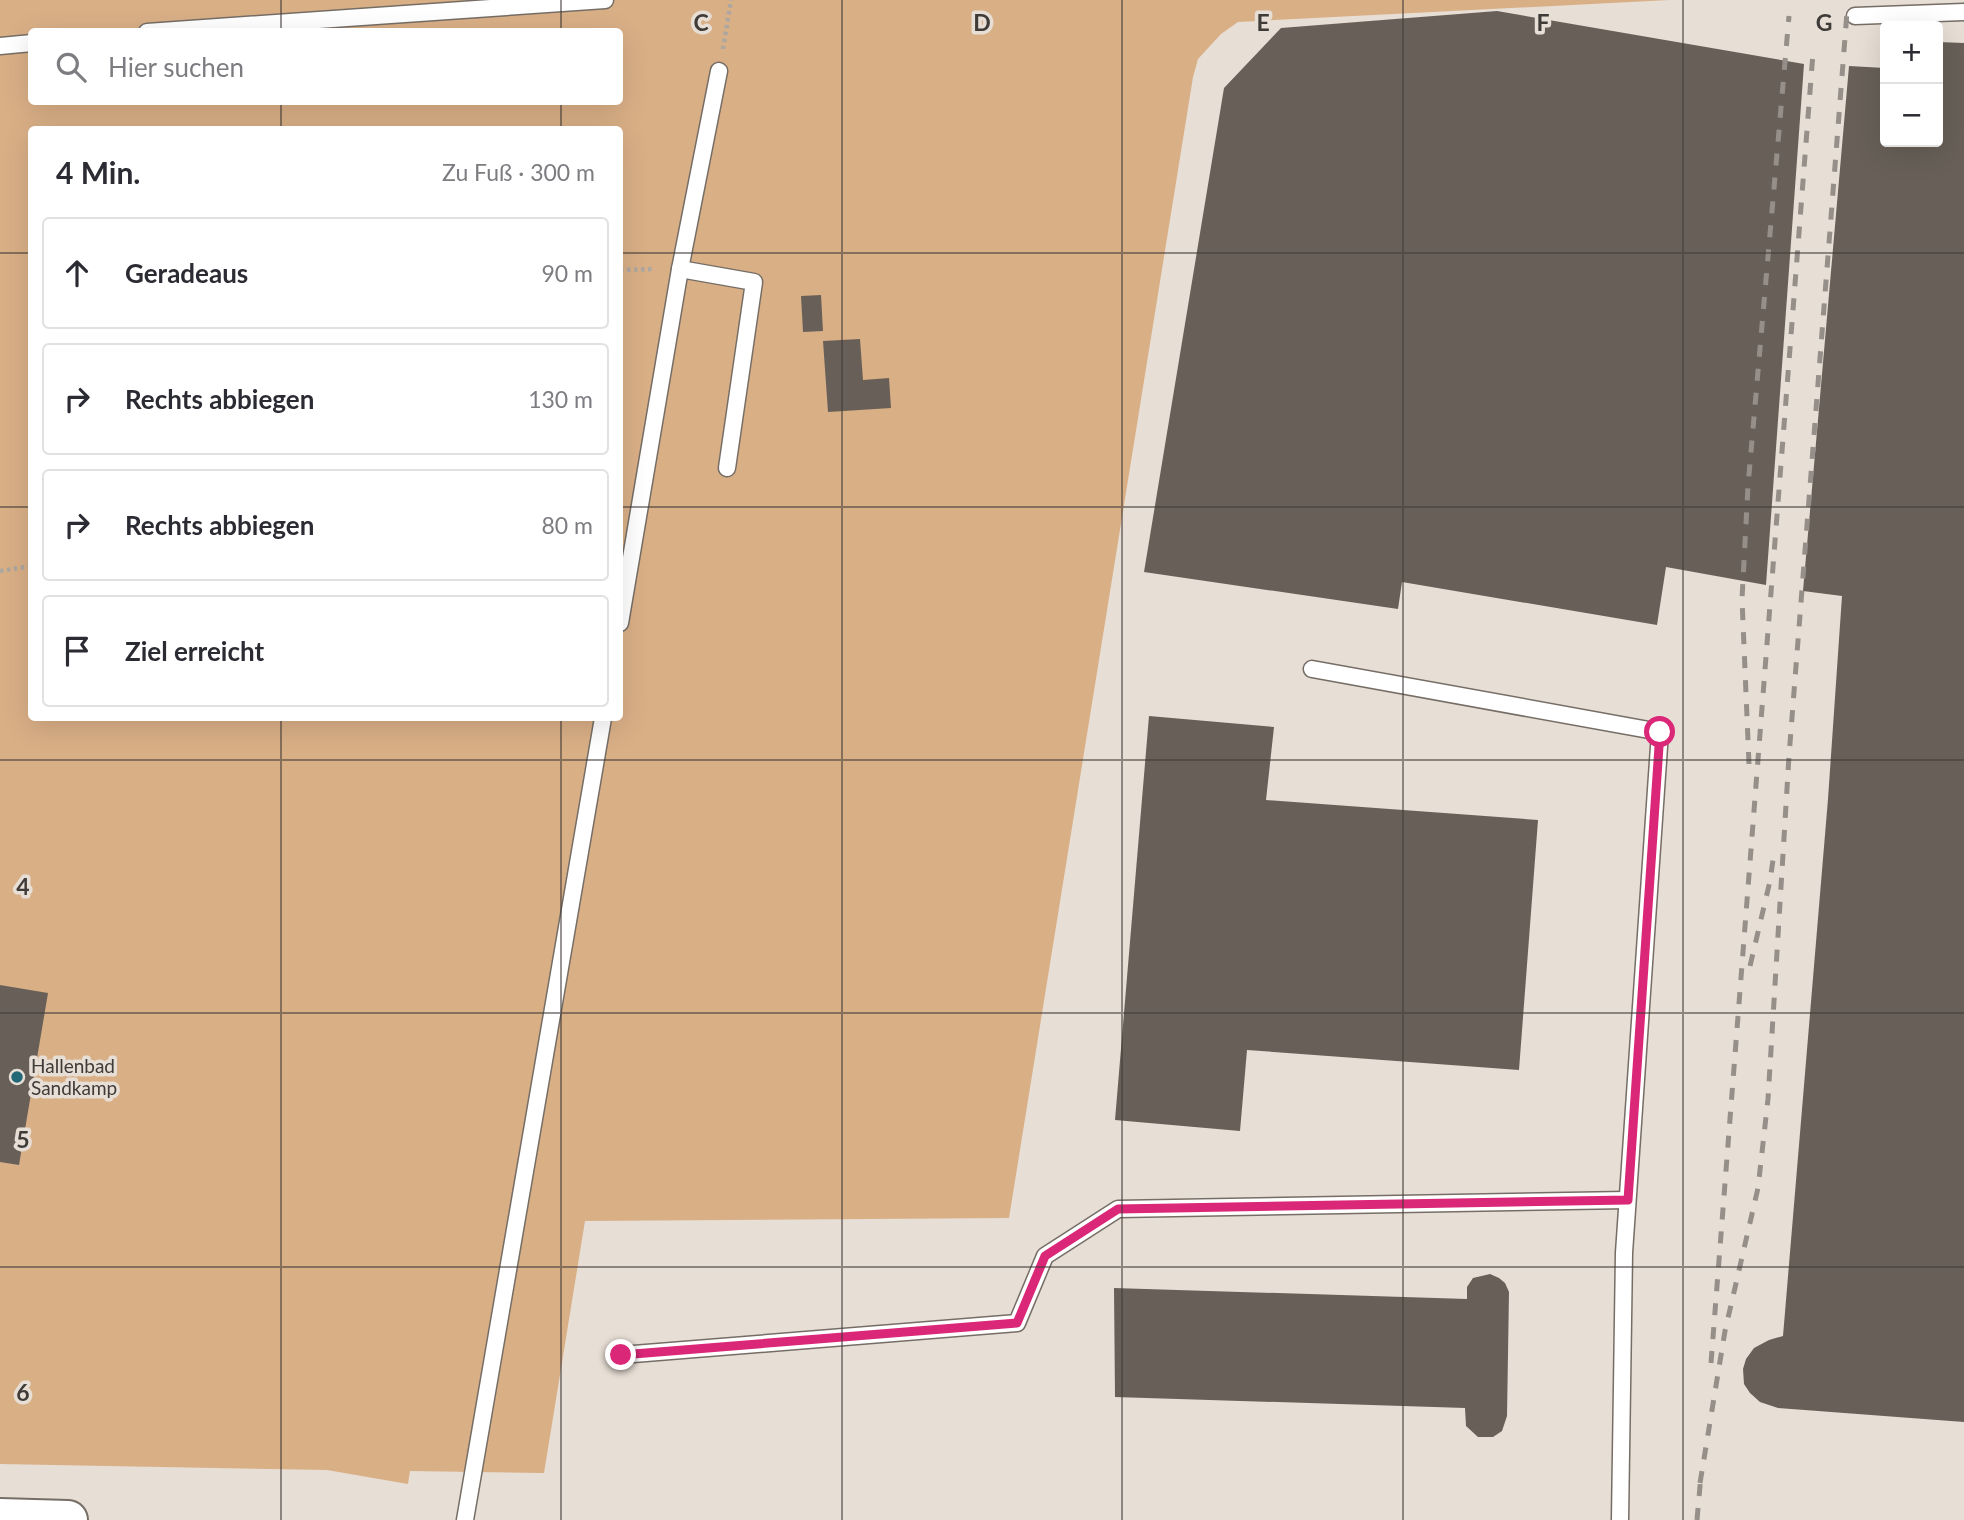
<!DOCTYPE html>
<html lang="de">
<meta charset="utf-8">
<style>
:root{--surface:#fff;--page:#f2f2f3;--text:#2b2b33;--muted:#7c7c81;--line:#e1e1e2}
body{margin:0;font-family:Lato,sans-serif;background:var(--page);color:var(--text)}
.controls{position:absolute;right:21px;top:21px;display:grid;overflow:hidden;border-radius:7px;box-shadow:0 7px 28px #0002}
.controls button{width:63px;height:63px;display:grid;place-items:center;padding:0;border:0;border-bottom:2px solid var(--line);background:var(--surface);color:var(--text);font:35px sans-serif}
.stop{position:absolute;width:21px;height:21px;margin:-16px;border:5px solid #db2777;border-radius:50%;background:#fff}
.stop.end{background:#db2777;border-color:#fff;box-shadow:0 2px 7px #0008}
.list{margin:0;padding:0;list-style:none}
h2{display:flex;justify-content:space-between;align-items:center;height:91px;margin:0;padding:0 28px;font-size:30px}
h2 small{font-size:23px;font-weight:400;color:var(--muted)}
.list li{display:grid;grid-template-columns:46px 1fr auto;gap:21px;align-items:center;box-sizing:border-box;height:112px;margin:0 14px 14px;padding:0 14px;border:2px solid var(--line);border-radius:7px}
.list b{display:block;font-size:26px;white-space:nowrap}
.list em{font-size:23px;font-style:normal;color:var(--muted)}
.icon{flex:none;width:38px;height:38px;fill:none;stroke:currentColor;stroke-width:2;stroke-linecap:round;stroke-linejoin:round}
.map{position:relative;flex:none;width:1964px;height:1520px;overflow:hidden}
.search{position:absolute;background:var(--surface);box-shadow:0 7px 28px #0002;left:28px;top:28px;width:595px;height:77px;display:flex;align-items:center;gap:18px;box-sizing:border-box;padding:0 24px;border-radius:7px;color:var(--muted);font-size:26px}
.panel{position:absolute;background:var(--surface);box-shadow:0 7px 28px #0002;left:28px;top:126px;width:595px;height:595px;border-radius:7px}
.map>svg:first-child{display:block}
.green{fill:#d9af86;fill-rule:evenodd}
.building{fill:#686058}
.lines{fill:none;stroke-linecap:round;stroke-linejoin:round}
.service-casing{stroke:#766e66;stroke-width:19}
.tertiary-casing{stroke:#766e66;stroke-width:42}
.path{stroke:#aea7a0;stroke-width:4.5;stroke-dasharray:3.5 3.5;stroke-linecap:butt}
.service{stroke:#fff;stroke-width:16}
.tertiary{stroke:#fff;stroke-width:38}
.rail{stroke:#968f89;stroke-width:5;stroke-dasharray:12 12;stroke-linecap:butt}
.route{stroke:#db2777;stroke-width:9}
.grid{fill:none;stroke:#3f3b38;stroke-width:2;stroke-opacity:0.55}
.poi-dot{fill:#226977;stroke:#e7ded5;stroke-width:2.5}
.labels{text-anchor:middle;stroke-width:7;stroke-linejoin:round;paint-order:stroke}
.poi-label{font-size:19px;fill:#3f3b38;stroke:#e7ded5;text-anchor:start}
.grid-label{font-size:23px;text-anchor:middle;font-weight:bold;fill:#3f3b38;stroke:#e7ded5;stroke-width:7;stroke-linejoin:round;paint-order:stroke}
</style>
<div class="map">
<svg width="1964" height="1520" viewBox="0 0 1964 1520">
<rect width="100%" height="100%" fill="#e7ded5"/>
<path class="green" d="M 0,0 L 1669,0 L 1238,22 L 1221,34 L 1198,59 L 1193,77 L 1009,1218 L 585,1221 L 544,1473 L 410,1471 L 408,1484 L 327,1470 L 0,1464 ZM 32,32 L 620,32 L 620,102 L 32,102 ZM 32,130 L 620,130 L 620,718 L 32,718 Z"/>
<g class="building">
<polygon points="1497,11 1804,64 1766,585 1666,567 1657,625 1402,582 1398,609 1144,572 1224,88 1281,28"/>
<polygon points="1938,42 1964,43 1964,1422 1778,1408 1760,1402 1750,1393 1744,1384 1743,1369 1746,1359 1754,1348 1769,1340 1783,1336 1828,799 1842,596 1803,591 1849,66 1885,68 1885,142 1938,142"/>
<polygon points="821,295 823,331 803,332 801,296"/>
<polygon points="860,339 863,380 889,378 891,408 828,412 823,341"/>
<polygon points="1149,716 1274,727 1266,800 1538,820 1519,1070 1247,1050 1240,1131 1115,1120"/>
<polygon points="0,985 48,993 19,1165 0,1162"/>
<polygon points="1490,1274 1499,1278 1505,1283 1509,1292 1507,1416 1502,1431 1493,1437 1478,1437 1466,1426 1465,1408 1115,1397 1114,1288 1467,1299 1467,1287 1473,1278"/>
</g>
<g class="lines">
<defs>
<g id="service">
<polyline points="1855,16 1964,12"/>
<polyline points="147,32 605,0"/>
<polyline points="0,46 32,43"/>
<polyline points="680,269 754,282 727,468"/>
<polyline points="620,623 680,269 719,71"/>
<polyline points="1312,669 1660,732 1624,1253 1620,1520"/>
<polyline points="621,1355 1017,1323 1045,1256 1118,1209 1627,1200"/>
<polyline points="465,1520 603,718"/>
</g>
<polyline id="tertiary" points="0,1518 68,1520"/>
</defs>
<use href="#service" class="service-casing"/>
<use href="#tertiary" class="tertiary-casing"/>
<g class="path">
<polyline points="723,49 731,0"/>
<polyline points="620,270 655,269"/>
<polyline points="0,571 32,566"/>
</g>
<use href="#service" class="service"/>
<use href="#tertiary" class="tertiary"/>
<g class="rail">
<polyline points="1749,764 1742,599 1748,486 1789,16"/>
<polyline points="1750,966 1770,881 1774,853"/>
<polyline points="1711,1363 1813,53"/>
<polyline points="1700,1483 1725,1331 1758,1188 1768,1099 1789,756 1847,12"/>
<polyline points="1697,1520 1701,1475"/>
</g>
</g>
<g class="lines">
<polyline class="route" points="621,1355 1017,1323 1045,1256 1118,1209 1628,1200 1660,732"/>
</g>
<path class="grid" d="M 281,0 L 281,32M 561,0 L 561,32M 842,0 L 842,1520M 1122,0 L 1122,1520M 1403,0 L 1403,1520M 1683,0 L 1683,1520M 281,102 L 281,130M 561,102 L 561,130M 0,253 L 32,253M 620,253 L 1964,253M 0,507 L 32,507M 620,507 L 1964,507M 281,718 L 281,1520M 561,718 L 561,1520M 0,760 L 1964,760M 0,1013 L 1964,1013M 0,1267 L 1964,1267"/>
<circle class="poi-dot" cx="17" cy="1077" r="7"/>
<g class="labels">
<g class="poi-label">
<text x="31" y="1073">Hallenbad<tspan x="31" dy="22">Sandkamp</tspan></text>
</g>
</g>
<g class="grid-label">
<text x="701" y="31">C</text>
<text x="982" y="31">D</text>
<text x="1263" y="31">E</text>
<text x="1543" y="31">F</text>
<text x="1824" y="31">G</text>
<text x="23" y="895">4</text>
<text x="23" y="1148">5</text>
<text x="23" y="1401">6</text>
</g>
</svg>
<div class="controls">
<button>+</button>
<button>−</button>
</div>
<div class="stop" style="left:1660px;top:732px"></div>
<div class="stop end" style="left:621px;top:1355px"></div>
<div class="search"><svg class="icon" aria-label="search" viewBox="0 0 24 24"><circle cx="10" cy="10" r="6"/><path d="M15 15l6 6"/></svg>Hier suchen</div>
<section class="panel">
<h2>4 Min.<small>Zu Fuß · 300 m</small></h2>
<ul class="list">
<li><svg class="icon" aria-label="ahead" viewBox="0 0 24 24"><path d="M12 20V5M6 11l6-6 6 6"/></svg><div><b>Geradeaus</b></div><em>90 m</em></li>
<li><svg class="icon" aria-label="right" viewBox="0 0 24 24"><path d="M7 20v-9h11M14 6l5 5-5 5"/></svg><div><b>Rechts abbiegen</b></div><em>130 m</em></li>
<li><svg class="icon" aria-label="right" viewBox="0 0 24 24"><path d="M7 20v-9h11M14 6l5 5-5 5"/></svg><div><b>Rechts abbiegen</b></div><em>80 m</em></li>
<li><svg class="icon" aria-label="arrive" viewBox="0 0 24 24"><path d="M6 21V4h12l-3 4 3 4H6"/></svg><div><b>Ziel erreicht</b></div></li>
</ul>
</section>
</div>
